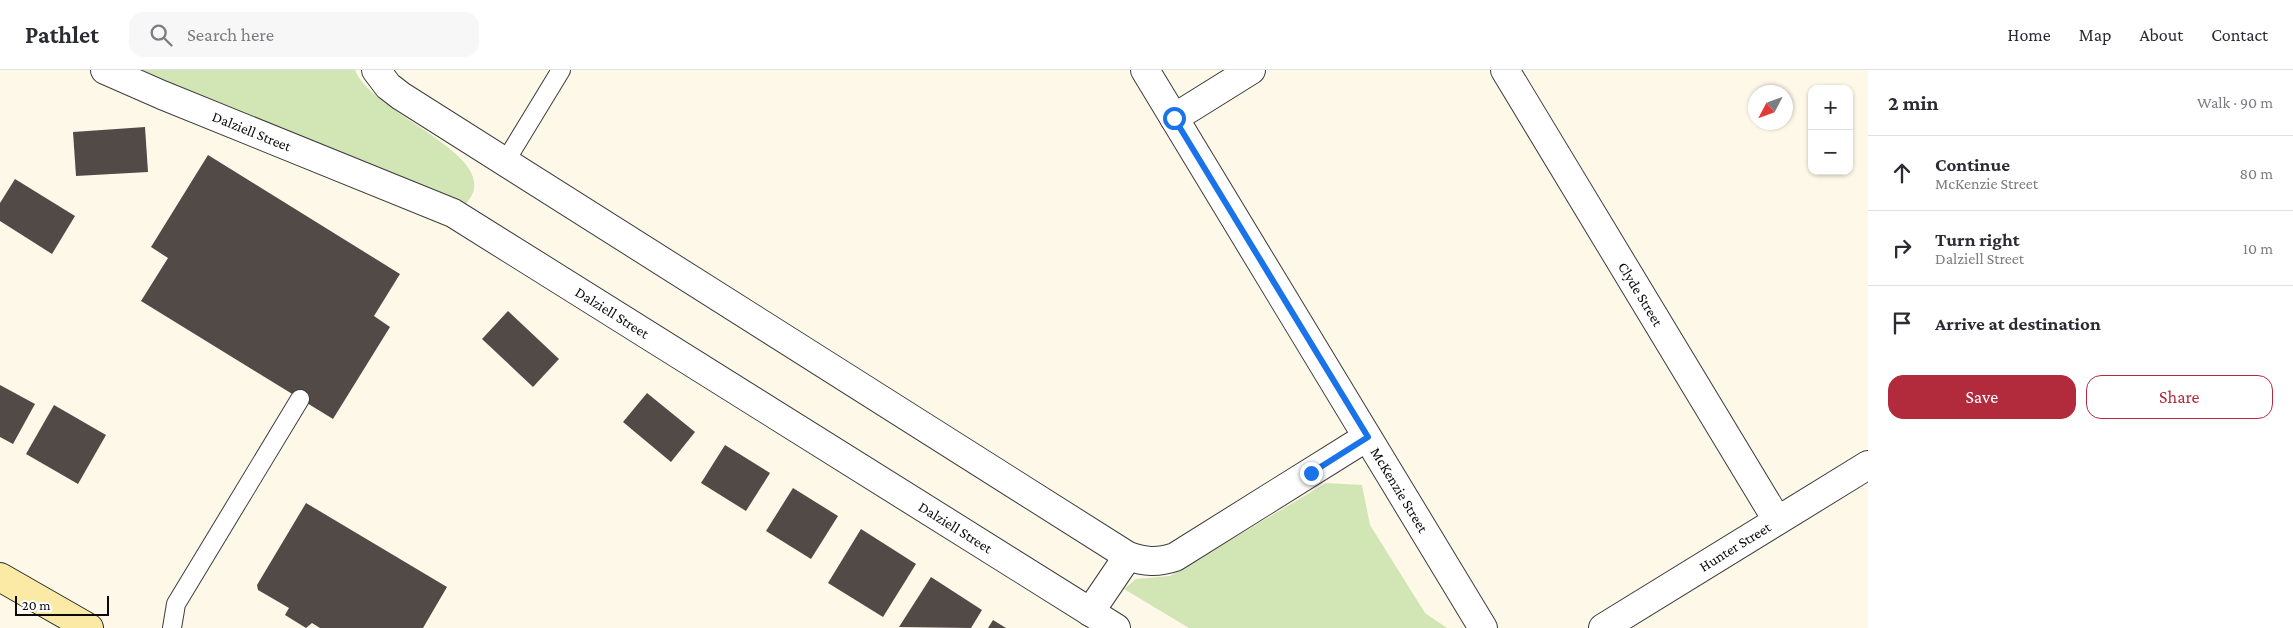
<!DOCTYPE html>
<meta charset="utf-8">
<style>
:root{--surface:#fff;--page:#f7f7f7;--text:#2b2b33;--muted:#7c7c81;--line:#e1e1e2;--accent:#b22b3d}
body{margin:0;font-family:"Crimson Pro",serif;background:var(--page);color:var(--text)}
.controls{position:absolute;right:15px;top:15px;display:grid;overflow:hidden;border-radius:10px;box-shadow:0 1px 4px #0004}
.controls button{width:45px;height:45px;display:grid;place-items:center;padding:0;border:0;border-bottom:1px solid var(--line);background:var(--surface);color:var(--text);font:25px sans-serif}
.compass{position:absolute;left:1748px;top:15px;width:45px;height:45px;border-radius:50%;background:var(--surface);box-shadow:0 1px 4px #0004;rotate:229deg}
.scale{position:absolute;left:15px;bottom:12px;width:94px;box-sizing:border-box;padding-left:5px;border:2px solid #0a0a0a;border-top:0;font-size:14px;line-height:18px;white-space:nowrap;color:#0a0a0a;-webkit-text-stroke:4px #fff;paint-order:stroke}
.stop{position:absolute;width:15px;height:15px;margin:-11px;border:4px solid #1a73e8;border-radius:50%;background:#fff}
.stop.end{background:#1a73e8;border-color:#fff;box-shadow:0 1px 5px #0008}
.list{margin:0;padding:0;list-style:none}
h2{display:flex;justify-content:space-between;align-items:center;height:65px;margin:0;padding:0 20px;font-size:21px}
h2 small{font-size:16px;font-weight:400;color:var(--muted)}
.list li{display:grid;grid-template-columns:32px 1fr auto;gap:15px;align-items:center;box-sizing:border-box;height:75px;padding:0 20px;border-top:1px solid var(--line)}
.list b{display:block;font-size:19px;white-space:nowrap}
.list p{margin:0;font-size:16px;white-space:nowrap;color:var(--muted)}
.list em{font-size:16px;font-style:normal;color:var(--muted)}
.actions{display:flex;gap:10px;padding:15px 20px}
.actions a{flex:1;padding:11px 0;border:1px solid var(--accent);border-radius:15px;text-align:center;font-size:18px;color:var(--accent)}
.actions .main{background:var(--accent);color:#fff}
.icon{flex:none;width:28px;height:28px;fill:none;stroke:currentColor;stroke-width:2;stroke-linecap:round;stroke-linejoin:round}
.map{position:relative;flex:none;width:1868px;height:558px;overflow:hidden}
header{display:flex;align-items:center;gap:30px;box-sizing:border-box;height:70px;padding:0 25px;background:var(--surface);border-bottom:1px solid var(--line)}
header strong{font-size:24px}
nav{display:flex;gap:28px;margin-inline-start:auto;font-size:18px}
.search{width:350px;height:45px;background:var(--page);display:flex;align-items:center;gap:12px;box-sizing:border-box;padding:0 18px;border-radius:15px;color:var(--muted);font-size:19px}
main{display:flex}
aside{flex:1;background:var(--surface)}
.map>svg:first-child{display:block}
.green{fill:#d2e5b5}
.building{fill:#524a47}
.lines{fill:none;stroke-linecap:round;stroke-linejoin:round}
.lane-casing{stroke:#3d3d3d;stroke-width:20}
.street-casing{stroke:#3d3d3d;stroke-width:30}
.secondary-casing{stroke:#2c2c2c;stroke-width:30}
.lane{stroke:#fff;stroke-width:18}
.street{stroke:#fff;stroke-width:28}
.secondary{stroke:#fbeaa6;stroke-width:28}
.route{stroke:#1a73e8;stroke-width:6}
.labels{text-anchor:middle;stroke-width:5;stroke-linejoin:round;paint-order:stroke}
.street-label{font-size:15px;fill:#0a0a0a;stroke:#fff}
</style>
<header>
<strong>Pathlet</strong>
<div class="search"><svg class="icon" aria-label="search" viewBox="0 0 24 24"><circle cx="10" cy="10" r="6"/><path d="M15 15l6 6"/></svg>Search here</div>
<nav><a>Home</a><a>Map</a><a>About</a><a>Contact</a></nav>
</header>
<main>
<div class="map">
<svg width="1868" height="558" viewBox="0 0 1868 558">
<rect width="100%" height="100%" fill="#fef8e8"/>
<g class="green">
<path d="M 132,0 L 355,0 C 371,41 481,78 474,118 C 474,124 468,130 466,135 Z"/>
<polygon points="1326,413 1362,415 1370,455 1425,543 1447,558 1189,558 1124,519 1136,509 1170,506"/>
</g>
<g class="building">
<polygon points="145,57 148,102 76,106 73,62"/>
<polygon points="208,85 400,204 374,246 390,257 333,349 141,231 168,188 151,177"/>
<polygon points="15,109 75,146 52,184 0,151 0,133"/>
<polygon points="508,241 559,289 533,317 482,269"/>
<polygon points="0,315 35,334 13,374 0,367"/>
<polygon points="647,323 695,362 671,392 623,352"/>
<polygon points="54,335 106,365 78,414 26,384"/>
<polygon points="725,375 770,403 746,441 701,413"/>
<polygon points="793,418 838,446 811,489 766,461"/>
<polygon points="306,433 447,517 423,558 320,558 312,553 306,558 285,545 289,538 258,520 257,515"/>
<polygon points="861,459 916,494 883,547 828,513"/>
<polygon points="931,507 982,540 971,558 899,557"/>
<polygon points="993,550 1006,558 988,558"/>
</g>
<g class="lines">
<defs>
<g id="lane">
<polyline points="505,92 561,0"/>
<polyline points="172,558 176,534 300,329"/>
</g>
<g id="street">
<path id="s1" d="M 105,0 L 162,25 L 453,143 L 1116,558"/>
<path d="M 376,0 L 388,16 L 401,26 L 1128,486 C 1145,492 1157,493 1175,487 L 1367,367"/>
<path id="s2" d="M 1145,0 L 1483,558"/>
<path id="s3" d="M 1505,0 L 1777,450"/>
<polyline points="1174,48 1251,0"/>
<polyline points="1090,542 1128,486"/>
<path id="s4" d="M 1603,558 L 1868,395"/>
</g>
<polyline id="secondary" points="0,507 89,558"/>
</defs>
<use href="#lane" class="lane-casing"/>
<use href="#street" class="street-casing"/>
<use href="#secondary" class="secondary-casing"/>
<use href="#lane" class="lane"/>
<use href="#street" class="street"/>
<use href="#secondary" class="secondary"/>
</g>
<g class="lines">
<polyline class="route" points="1174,48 1368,367 1311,403"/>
</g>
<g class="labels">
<g class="street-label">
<text dy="5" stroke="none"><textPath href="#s1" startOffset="159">Dalziell Street</textPath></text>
<text dy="5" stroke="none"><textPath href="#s3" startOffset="262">Clyde Street</textPath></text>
<text dy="5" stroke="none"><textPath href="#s1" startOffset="564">Dalziell Street</textPath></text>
<text dy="5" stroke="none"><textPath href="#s2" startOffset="491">McKenzie Street</textPath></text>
<text dy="5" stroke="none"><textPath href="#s1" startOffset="969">Dalziell Street</textPath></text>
<text dy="5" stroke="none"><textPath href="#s4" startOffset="155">Hunter Street</textPath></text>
</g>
</g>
</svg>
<div class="controls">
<button>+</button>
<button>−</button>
</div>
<svg class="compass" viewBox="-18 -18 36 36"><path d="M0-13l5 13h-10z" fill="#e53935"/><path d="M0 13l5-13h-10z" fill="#7c7c81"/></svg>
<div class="scale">20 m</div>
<div class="stop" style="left:1174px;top:48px"></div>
<div class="stop end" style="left:1311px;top:403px"></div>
</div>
<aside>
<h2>2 min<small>Walk · 90 m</small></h2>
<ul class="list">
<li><svg class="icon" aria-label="ahead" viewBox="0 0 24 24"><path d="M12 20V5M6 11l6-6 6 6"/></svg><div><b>Continue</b><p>McKenzie Street</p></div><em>80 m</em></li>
<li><svg class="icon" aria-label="right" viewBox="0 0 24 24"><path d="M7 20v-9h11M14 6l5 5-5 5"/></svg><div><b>Turn right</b><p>Dalziell Street</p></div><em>10 m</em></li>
<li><svg class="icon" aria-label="arrive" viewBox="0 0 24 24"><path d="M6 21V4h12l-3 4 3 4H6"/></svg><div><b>Arrive at destination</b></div></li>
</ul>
<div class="actions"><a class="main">Save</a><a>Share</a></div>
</aside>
</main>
